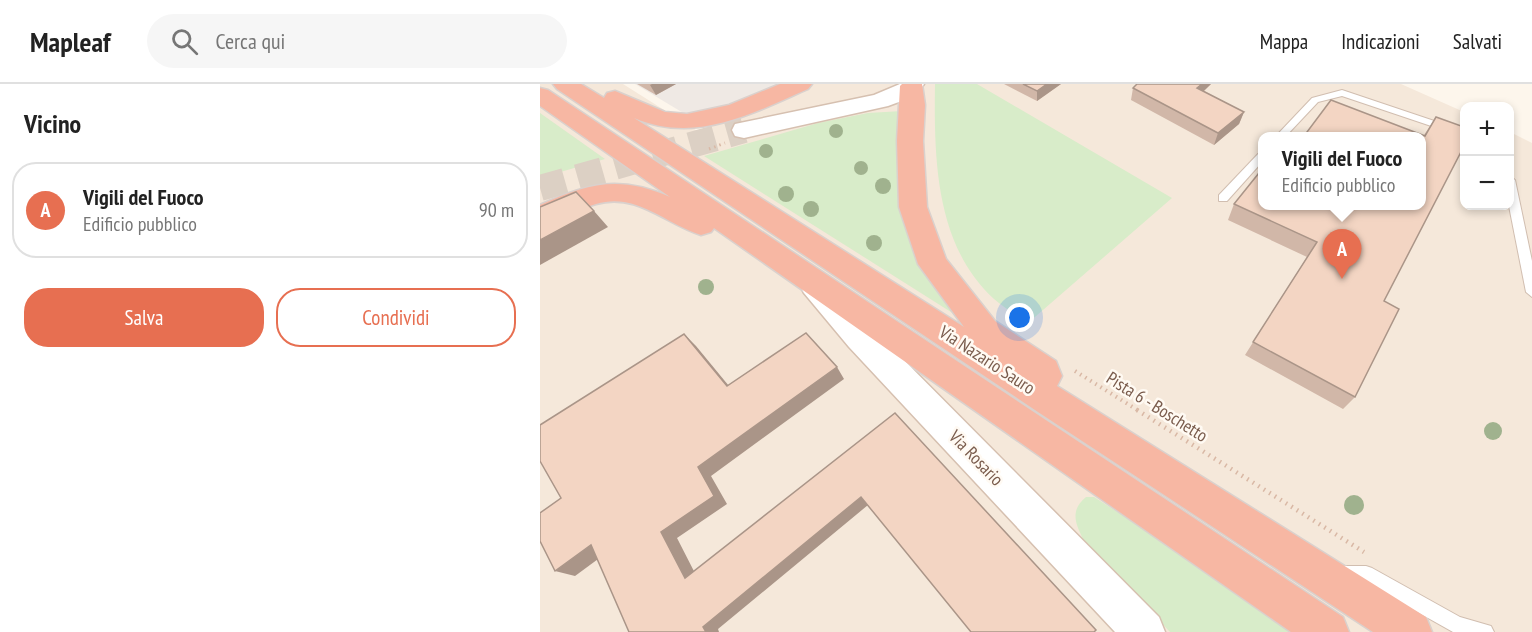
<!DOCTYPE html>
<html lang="it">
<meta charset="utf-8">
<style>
:root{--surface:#fff;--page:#f6f6f6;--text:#222;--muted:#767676;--line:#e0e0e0;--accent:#e76f51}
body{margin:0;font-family:"PT Sans Narrow",sans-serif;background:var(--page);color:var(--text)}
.controls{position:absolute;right:18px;top:18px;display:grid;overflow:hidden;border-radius:12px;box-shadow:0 3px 9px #0003}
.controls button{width:54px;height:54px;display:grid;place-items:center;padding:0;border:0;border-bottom:2px solid var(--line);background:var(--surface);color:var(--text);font:30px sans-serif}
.you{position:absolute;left:480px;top:234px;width:21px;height:21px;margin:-15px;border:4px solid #fff;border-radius:50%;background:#1a73e8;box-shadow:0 0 0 9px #1a73e833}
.badge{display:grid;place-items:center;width:39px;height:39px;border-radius:50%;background:var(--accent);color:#fff;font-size:20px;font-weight:700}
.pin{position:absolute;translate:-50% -50px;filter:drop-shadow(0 2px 3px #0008)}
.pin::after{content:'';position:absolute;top:32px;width:21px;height:18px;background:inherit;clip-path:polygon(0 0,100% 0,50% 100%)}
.popup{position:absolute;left:718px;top:48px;width:168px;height:78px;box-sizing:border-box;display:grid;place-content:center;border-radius:12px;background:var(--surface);filter:drop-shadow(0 2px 4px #0005);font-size:20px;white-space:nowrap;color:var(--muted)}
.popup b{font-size:22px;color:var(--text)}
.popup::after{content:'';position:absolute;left:50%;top:100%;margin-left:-12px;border:12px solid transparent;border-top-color:var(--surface)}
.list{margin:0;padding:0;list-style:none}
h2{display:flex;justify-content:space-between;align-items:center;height:78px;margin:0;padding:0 24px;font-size:26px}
h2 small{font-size:20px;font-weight:400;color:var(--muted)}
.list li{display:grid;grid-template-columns:39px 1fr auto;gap:18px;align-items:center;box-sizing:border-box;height:96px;margin:0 12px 12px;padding:0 12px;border:2px solid var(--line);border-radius:24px}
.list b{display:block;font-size:22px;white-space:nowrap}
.list p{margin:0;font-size:20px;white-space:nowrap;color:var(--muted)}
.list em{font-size:20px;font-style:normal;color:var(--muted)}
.actions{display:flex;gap:12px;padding:18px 24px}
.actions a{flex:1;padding:14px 0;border:2px solid var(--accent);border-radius:24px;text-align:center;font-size:21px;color:var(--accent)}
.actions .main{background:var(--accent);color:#fff}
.icon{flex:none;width:33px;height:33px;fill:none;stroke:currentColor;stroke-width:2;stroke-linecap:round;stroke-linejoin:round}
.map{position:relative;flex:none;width:992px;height:548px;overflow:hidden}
header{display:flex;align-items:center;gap:36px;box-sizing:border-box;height:84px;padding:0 30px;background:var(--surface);border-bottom:2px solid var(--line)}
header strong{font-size:28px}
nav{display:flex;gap:33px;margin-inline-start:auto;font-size:21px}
.search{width:420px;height:54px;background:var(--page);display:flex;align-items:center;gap:15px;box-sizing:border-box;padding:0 21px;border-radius:33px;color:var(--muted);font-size:22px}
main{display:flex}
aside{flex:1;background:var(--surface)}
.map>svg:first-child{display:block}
.residential{fill:#f5e8da;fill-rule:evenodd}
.industrial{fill:#efe9e4}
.green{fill:#d8ecc9}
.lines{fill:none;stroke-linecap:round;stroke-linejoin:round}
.secondary-tunnel{stroke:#dcd0c4;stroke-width:26;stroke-dasharray:26 13;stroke-linecap:butt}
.lane-casing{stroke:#d1beb0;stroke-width:2}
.secondary-casing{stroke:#d6c0b0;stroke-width:3}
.highway-casing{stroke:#dad1cd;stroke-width:3}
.path-far2{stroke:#d9b8a5;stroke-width:3;stroke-dasharray:1.5 4;stroke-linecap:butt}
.path-far1{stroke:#d9b8a5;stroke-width:4;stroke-dasharray:1.5 4.5;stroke-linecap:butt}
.path{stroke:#d9b8a5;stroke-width:4.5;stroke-dasharray:1.5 5;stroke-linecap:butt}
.lane{fill:#fff;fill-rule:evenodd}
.secondary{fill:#fff;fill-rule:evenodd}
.highway{fill:#f7b7a3;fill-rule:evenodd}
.tree{fill:#a0b28e}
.wall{fill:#d1b7a8}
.shaded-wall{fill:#aa9588}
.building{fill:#f3d5c3;stroke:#aa9588;stroke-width:1.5}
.labels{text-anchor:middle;stroke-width:5;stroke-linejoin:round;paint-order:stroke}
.street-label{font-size:18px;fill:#7a5c4d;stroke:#fffaf3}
</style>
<header>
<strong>Mapleaf</strong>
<div class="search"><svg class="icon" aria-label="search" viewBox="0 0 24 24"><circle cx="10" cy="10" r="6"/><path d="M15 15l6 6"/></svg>Cerca qui</div>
<nav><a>Mappa</a><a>Indicazioni</a><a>Salvati</a></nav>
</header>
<main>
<aside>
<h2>Vicino<small></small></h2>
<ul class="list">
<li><span class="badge">A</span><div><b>Vigili del Fuoco</b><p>Edificio pubblico</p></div><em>90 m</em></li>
</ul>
<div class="actions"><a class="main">Salva</a><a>Condividi</a></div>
</aside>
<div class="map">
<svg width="992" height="548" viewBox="0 0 992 548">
<rect width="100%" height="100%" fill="#fdf6ec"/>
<path class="residential" d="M 0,0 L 83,0 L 159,48 L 264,0 L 861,0 L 924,28 L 924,122 L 970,122 L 970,48 L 992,59 L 992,548 L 0,548 ZM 722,52 L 882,52 L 882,122 L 722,122 Z"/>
<polygon class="industrial" points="95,0 245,0 175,27 145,30"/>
<g class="green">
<path d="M 395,0 L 437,0 L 632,114 L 488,239 C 477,231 464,224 454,215 C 395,161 394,74 395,0 Z"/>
<polygon points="362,27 359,126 381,183 422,235 164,72 278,39 328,29"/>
<polygon points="0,29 65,75 0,94"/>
<path d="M 546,413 L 554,413 L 667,485 L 756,548 L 630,548 L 543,455 C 535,439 530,426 546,413 Z"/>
</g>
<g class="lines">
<polyline class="secondary-tunnel" points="0,104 204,46"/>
<defs>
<g id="lane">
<polygon points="802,6 924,47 924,53 802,12 778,18 746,52 736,52 772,14"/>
<polygon points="722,69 722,78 687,117 679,117 679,111 718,70"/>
<polygon points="970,92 975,96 992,177 992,213 986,208 969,122"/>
<polygon points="799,482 826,482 832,484 920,533 951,542 954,548 913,548 824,498 799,498 793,496 791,490 793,484"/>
</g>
<g id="secondary">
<polygon points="360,0 384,0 375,12 348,22 204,54 195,52 192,46 195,40 334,11"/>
<polygon points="275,189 286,193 331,243 619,533 625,548 575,548 309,263 264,209 260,201 264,193"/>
</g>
<g id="highway">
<path d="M 13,0 L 41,0 L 64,14 L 67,9 L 75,7 L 125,28 L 147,30 L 189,21 L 240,0 L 272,0 L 268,5 C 211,30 156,60 94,34 L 424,243 L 378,180 L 359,123 L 357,57 L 360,2 L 362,0 L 382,0 L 385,21 L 383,57 L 387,123 L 406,175 L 455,237 L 516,277 L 522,292 L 517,302 L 886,533 L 892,548 L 833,548 L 498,328 L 17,5 Z"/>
<path d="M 0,4 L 8,6 L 803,533 L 809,548 L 751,548 L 174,144 L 171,148 L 161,151 C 125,140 97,108 56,120 C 37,125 19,137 0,143 L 0,121 C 48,99 80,91 130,113 L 0,22 Z"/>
</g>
</defs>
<use href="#lane" class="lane-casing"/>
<use href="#secondary" class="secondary-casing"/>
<use href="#highway" class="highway-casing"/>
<polyline class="path-far2" points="169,65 185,59"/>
<polyline class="path-far1" points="535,287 599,327"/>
<polyline class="path" points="597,326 824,468"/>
<use href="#lane" class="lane"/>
<use href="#secondary" class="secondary"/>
<use href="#highway" class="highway"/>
</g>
<g class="tree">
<circle cx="296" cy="47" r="7"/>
<circle cx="226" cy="67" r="7"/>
<circle cx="321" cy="84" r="7"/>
<circle cx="343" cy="102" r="8"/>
<circle cx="246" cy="110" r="8"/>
<circle cx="271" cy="125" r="8"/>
<circle cx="334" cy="159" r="8"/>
<circle cx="166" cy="203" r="8"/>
<circle cx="953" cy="347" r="9"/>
<circle cx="814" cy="421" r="10"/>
</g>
<g class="wall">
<polygon points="97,0 136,0 116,11"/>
<polygon points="464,0 521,0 497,17"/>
<polygon points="597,0 671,0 664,7 704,28 699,40 674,61 591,16 593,4"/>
<polygon points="896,33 844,217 815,313 803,325 705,271 767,173 688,136 694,120 884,51"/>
</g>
<g class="shaded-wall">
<polygon points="112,0 136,0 116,11 110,1"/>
<polygon points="507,0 521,0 497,17 497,7"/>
<polygon points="662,0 671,0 654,16 657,4"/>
<polygon points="704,28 699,40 674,61 678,49"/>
<polygon points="54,127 68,143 0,181 0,156"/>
<polygon points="144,250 156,262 198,313 187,302"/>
<polygon points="297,283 304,295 171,392 187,420 137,454 160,499 145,494 121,448 158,383"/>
<polygon points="321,413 328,421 178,545 179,548 166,548 163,543"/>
<polygon points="51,461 69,467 35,492 15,487"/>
</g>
<g class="building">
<polygon points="483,0 507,0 497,7"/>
<polygon points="597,0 662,0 657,4 704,28 678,49 593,4"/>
<polygon points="791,16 885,52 896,33 924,43 924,62 844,217 859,225 815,313 713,258 777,158 694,120 723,84 723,122 882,122 882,52 764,52"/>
<polygon points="36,108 54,127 0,156 0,123"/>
<polygon points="266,249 297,283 158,383 174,412 121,448 145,494 355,329 556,546 554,548 431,548 321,413 163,543 166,548 89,548 51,461 15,487 0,457 0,429 21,414 0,377 0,341 144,250 187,302"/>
</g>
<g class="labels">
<g class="street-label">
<text transform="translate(447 276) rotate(33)" y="6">Via Nazario Sauro</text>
<text transform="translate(617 323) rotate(32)" y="6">Pista 6 - Boschetto</text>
<text transform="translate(436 374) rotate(46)" y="6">Via Rosario</text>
</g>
</g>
</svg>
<div class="controls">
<button>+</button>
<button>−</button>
</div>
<div class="you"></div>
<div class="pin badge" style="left:802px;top:195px">A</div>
<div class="popup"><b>Vigili del Fuoco</b>Edificio pubblico</div>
</div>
</main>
